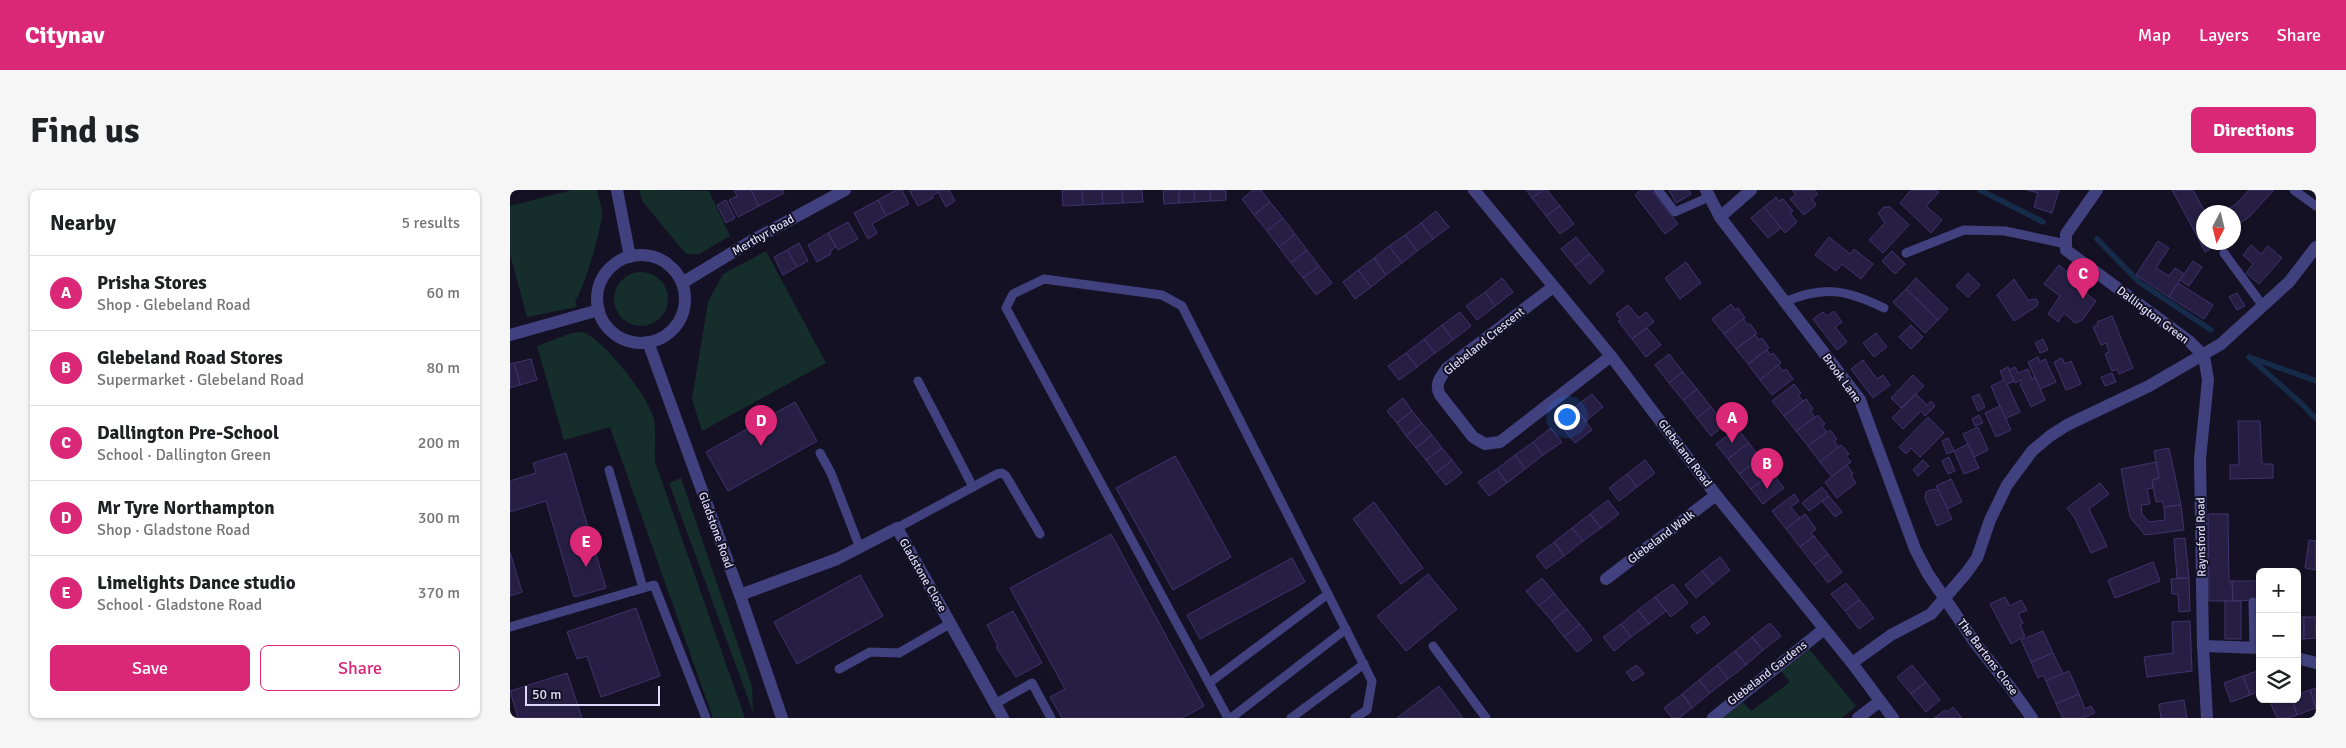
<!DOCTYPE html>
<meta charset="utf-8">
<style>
:root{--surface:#fff;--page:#f6f6f6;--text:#202124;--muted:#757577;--line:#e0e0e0;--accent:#db2777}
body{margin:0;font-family:Signika,sans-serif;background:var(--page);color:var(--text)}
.controls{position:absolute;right:15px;bottom:15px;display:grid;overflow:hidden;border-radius:8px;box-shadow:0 1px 4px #0004}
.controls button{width:45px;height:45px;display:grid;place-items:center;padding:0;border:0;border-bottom:1px solid var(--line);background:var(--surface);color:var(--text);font:25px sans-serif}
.compass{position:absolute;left:1686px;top:15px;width:45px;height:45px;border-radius:50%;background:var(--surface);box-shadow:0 1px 4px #0004;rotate:187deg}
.scale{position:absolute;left:15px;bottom:12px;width:135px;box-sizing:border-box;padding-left:5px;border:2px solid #dcd9fb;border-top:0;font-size:14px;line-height:18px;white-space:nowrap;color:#dcd9fb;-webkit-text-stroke:4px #141124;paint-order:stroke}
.you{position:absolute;left:1056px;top:226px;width:18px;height:18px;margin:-12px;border:4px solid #fff;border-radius:50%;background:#1a73e8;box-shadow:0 0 0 8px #1a73e833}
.badge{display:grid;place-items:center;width:32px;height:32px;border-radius:50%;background:var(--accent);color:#fff;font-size:16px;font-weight:700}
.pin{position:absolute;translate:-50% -41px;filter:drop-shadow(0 1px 2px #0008)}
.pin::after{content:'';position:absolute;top:26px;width:18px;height:15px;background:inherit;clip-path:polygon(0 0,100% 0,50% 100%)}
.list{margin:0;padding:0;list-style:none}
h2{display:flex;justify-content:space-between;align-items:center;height:65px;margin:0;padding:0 20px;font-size:21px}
h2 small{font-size:16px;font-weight:400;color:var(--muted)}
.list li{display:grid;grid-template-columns:32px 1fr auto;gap:15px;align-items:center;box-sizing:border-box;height:75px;padding:0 20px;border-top:1px solid var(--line)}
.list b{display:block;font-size:19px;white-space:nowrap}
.list p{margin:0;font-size:16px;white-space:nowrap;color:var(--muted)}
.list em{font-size:16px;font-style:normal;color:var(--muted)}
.actions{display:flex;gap:10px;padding:15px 20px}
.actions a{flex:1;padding:11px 0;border:1px solid var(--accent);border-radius:8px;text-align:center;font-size:18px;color:var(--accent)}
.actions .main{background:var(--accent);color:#fff}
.icon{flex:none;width:28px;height:28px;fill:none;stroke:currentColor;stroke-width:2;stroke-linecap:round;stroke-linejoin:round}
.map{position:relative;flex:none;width:1806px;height:528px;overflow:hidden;border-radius:8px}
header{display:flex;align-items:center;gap:30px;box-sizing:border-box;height:70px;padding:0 25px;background:var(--accent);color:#fff}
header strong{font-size:24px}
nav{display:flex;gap:28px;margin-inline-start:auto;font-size:18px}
.intro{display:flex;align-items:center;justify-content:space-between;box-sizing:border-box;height:120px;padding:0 30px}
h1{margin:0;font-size:35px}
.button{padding:12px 22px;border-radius:8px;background:var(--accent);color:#fff;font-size:18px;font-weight:700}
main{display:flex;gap:30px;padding:0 30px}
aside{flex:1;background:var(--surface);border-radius:8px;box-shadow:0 1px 4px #0004}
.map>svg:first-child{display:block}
.green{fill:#152e2c}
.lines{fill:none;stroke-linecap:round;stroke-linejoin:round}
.stream{stroke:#162b4a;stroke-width:5.5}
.building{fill:#261f43;stroke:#3e346d}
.service{stroke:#42417f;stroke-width:9}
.minor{stroke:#42417f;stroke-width:12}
.tertiary{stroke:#42417f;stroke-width:12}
.labels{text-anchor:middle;stroke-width:4;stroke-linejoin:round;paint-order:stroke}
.street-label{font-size:12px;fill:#dcd9fb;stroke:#141124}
</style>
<header>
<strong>Citynav</strong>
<nav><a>Map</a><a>Layers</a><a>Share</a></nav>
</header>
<div class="intro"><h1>Find us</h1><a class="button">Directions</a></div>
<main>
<aside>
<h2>Nearby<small>5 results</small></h2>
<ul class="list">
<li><span class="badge">A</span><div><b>Prisha Stores</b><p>Shop · Glebeland Road</p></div><em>60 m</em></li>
<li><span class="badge">B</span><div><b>Glebeland Road Stores</b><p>Supermarket · Glebeland Road</p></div><em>80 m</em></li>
<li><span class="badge">C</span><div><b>Dallington Pre-School</b><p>School · Dallington Green</p></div><em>200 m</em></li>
<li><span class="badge">D</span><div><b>Mr Tyre Northampton</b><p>Shop · Gladstone Road</p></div><em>300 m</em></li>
<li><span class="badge">E</span><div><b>Limelights Dance studio</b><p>School · Gladstone Road</p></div><em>370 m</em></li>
</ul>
<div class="actions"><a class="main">Save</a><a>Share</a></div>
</aside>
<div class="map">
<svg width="1806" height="528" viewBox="0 0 1806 528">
<rect width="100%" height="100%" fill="#141124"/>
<g class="green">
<path d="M 62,0 L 87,0 C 88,7 92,16 92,23 C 92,38 74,99 65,111 L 67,117 L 17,127 L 0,64 L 0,16 Z"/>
<polygon points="129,0 199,1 220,46 189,64 176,64 132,11"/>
<polygon points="256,61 316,173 192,241 182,209 198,112 213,84"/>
<circle cx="131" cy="109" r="27"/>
<path d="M 73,142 C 94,150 137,205 143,226 C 147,240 144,258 145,272 L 235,528 L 203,528 L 100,237 L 54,250 L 27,156 L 62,143 Z"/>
<polygon points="171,288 242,496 243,522 159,293"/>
<polygon points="1299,459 1346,516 1332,528 1213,528 1233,512 1241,521 1280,492 1271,481"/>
</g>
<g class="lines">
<g class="stream">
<polyline points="1470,0 1533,32"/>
<polyline points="1587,49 1629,92 1701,140"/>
<polyline points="1739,167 1793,215 1806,229"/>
<polyline points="1742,168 1806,191"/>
</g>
</g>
<g class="building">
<polygon points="224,0 241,0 249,16 228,27 219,10 227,6"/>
<polygon points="241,0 273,0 274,3 249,16"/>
<polygon points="386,0 392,0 399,14 376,26 368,10"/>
<polygon points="399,0 427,0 428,2 422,6 423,8 408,16"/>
<polygon points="427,0 439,0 445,11 436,17"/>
<polygon points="552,0 572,0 573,15 553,16"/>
<polygon points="572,0 592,0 593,14 573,15"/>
<polygon points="592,0 612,0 613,13 593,14"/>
<polygon points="612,0 632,0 633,12 613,13"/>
<polygon points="653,0 669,0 669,13 654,14"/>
<polygon points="669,0 684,0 685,12 669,13"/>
<polygon points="684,0 700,0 701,11 685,12"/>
<polygon points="700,0 716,0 716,10 701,11"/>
<polygon points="743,0 751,0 760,12 744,25 732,9"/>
<polygon points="1016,0 1033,0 1022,8"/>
<polygon points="1033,0 1037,0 1050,16 1036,26 1022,8"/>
<polygon points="1131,0 1141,0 1168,34 1155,44 1125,5"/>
<polygon points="1159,0 1179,0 1181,4 1166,13"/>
<polygon points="1282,0 1305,0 1308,4 1302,9 1306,15 1294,25 1280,9 1286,5"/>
<polygon points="1401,0 1426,0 1429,2 1416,16 1432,30 1421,43 1390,13"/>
<polygon points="1517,0 1549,0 1542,23 1524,17 1528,3"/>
<polygon points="1662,0 1683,0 1695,22 1694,43 1687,46"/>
<polygon points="1739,0 1764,0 1738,28 1724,36 1724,22 1711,22 1725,15"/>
<polygon points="1266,7 1269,11 1273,9 1283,21 1280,23 1287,32 1275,43 1254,17"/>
<polygon points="216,10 225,28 216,33 207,15"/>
<polygon points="368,10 376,26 362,34 367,43 358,49 344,23"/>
<polygon points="760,12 773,28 757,41 744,25"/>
<polygon points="1050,16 1064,34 1050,44 1036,26"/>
<polygon points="1254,17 1271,38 1258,48 1241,28"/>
<polygon points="1374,17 1380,17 1399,35 1373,63 1359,50 1375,33 1368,23"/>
<polygon points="926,21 939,37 923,49 911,33"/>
<polygon points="773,28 785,44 769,57 757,41"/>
<polygon points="338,32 348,49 328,60 318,43"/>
<polygon points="911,33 923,49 907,61 895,45"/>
<polygon points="318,43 326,57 320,61 321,64 307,72 298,55"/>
<polygon points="1694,43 1694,52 1712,52 1695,62 1687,46"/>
<polygon points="785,44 797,60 781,73 769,57"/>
<polygon points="895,45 907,61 892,73 879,56"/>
<polygon points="1066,47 1080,64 1065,76 1051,59"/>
<polygon points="1319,47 1340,64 1344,59 1363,74 1351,89 1332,74 1326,81 1305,65"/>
<polygon points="1648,51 1659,58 1646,78 1659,86 1665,78 1674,84 1659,107 1626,85"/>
<polygon points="289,53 298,71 287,77 277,60"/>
<polygon points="1741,55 1751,64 1758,56 1772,68 1749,94 1736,83 1743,74 1733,65"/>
<polygon points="879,56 892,73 876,85 864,68"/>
<polygon points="277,60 287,77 273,85 264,67"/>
<polygon points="797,60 809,76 793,88 781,73"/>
<polygon points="1382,61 1395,74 1385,84 1372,71"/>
<polygon points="1080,64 1094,81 1080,94 1065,76"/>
<polygon points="864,68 876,85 861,97 848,80"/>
<polygon points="1683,71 1692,77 1679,96 1670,90"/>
<polygon points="1176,72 1191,93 1170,109 1155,88"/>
<polygon points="1549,75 1562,86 1559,91 1586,111 1572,130 1565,133 1554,123 1548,132 1538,124 1550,106 1534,94"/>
<polygon points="809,76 822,93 806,105 793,88"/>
<polygon points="848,80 861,97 845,109 833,92"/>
<polygon points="1458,83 1470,95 1458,107 1446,96"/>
<polygon points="992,88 1003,102 985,116 975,102"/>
<polygon points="1406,88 1438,119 1428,130 1396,99"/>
<polygon points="1504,89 1518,110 1526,109 1528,112 1527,116 1504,131 1487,105"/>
<polygon points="1668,93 1703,115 1694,129 1659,107"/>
<polygon points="1396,99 1428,130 1415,143 1383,112"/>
<polygon points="975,102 985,116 967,130 956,116"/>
<polygon points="1727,103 1735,116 1727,120 1719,107"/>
<polygon points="1221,114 1225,120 1228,118 1235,128 1214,144 1202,129"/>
<polygon points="1118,115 1129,128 1136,122 1144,132 1122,149 1108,131 1111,130 1106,124"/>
<polygon points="1324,121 1332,132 1325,137 1337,152 1327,160 1303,129 1313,122 1317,126"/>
<polygon points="950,122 961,136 943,150 932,135"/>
<polygon points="1602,126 1623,178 1609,184 1607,179 1602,181 1595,164 1599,162 1596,153 1591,155 1583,137 1588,135 1587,132"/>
<polygon points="1233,129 1238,135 1240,134 1247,143 1226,159 1214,144"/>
<polygon points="932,135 943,150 925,163 914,149"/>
<polygon points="1401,135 1413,147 1401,159 1389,147"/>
<polygon points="1137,138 1151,155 1136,167 1122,149"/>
<polygon points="1366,143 1377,157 1364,167 1353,153"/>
<polygon points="1245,145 1249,150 1252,148 1259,158 1238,174 1226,159"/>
<polygon points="914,149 925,163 907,177 896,163"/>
<polygon points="1533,149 1538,160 1530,163 1525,153"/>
<polygon points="1257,160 1261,165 1263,163 1271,173 1250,190 1238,174"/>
<polygon points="896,163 907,177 889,190 878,176"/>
<polygon points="1159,164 1173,182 1159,193 1145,175"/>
<polygon points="1528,167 1530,172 1535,169 1546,192 1530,199 1518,172"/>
<polygon points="1552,168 1555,174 1561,171 1571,194 1556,200 1544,172"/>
<polygon points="21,169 27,190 10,195 4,173"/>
<polygon points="1353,170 1367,189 1373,185 1380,195 1363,208 1341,179"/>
<polygon points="4,173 10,195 0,198 0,174"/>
<polygon points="1268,175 1273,181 1276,179 1283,189 1262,205 1250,190"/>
<polygon points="1498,177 1504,191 1497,194 1510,222 1495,229 1481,196 1494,190 1490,181"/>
<polygon points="1505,177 1508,183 1518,179 1522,189 1525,187 1535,210 1521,217 1510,194 1512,193 1511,190 1505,193 1499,180"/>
<polygon points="1173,182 1187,199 1173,210 1159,193"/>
<polygon points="1602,183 1606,192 1595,196 1591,187"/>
<polygon points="1403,185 1414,196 1391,218 1381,208"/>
<polygon points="1284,194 1291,203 1288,205 1293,211 1274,226 1262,211"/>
<polygon points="1187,199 1201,217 1187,228 1173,210"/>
<polygon points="1082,204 1093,217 1076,231 1065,217"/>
<polygon points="1406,204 1417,215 1421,211 1425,216 1415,226 1411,221 1393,239 1382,228"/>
<polygon points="1469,204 1475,217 1468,221 1462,207"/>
<polygon points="893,208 902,221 887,233 877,221"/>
<polygon points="1296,209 1303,219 1300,221 1305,227 1286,241 1274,226"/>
<polygon points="285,212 307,251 218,301 196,262"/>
<polygon points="1490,216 1501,240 1486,247 1475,223"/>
<polygon points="1065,217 1082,240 1065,253 1047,231"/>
<polygon points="1201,217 1215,235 1201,246 1187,228"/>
<polygon points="902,221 912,233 896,246 887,233"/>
<polygon points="1308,225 1315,234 1312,236 1317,242 1298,256 1286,241"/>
<polygon points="1469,225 1473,233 1465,236 1462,229"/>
<polygon points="1418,227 1434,243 1410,267 1401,258 1396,264 1389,257"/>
<polygon points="1728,231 1750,231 1752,274 1763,274 1763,288 1720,289 1720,275 1729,275"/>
<polygon points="912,233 922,245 906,258 896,246"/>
<polygon points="1468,237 1478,260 1464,267 1453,244"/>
<polygon points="1041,238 1052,252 1033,265 1023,252"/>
<polygon points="1227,238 1239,253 1218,269 1206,254"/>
<polygon points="1320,240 1327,249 1324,251 1329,257 1310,272 1298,256"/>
<polygon points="922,245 932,258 916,270 906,258"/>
<polygon points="1438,248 1444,261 1437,264 1432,251"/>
<polygon points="1023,252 1033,265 1015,279 1005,265"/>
<polygon points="1239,253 1250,268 1229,284 1218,269"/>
<polygon points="1458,254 1469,278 1454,284 1444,261"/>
<polygon points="1331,255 1339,264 1336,266 1341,272 1322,287 1310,272"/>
<polygon points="932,258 942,270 926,283 916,270"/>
<polygon points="1659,258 1671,315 1654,317 1652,311 1646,312 1642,290 1649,288 1644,261"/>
<polygon points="56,263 96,398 64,407 36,311 0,322 0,291 26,283 23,273"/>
<polygon points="1005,265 1015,279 997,293 987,279"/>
<polygon points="665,266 721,367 663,400 606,298"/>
<polygon points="1439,267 1445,281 1438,284 1432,271"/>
<polygon points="1250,268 1262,283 1241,299 1229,284"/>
<polygon points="942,270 952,283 936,295 926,283"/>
<polygon points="1135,270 1145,283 1127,297 1117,284"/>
<polygon points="1413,270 1419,276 1408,286 1403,280"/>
<polygon points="1646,272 1649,288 1642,290 1643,298 1637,299 1640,314 1631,315 1632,324 1639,332 1655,330 1654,317 1671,315 1674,340 1635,345 1620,327 1611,279"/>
<polygon points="1337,275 1343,284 1341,286 1346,293 1327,308 1315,292"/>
<polygon points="987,279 997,293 979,306 968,292"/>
<polygon points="1262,283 1274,298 1253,314 1241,299"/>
<polygon points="1117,284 1127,297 1109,311 1099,298"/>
<polygon points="1441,289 1452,312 1437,319 1426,296"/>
<polygon points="1590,293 1599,304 1579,319 1597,356 1581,363 1565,328 1557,318"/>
<polygon points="1312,297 1319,306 1299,321 1292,313"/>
<polygon points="1424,299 1429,301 1442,329 1427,336 1415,308 1416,302"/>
<polygon points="1284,304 1289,311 1281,317 1290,328 1276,339 1262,321"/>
<polygon points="1319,306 1332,322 1325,327 1312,311"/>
<polygon points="1098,310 1109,324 1091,338 1080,324"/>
<polygon points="864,312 913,378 891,394 843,329"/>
<polygon points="1080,324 1091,338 1073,351 1062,338"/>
<polygon points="1295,324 1306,339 1301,343 1304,346 1290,357 1276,339"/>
<polygon points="1698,324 1718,324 1719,391 1722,391 1723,411 1699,411"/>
<polygon points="1062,338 1073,351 1054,366 1044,352"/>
<polygon points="601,344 694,516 672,528 552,528 540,507 555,499 500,398"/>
<polygon points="1304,346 1318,364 1304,375 1290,357"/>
<polygon points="1675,348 1679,388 1667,388 1664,349"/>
<polygon points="1799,350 1806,351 1806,380 1795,378"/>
<polygon points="1044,352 1054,366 1036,379 1026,366"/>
<polygon points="0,362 12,402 0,406"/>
<polygon points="1318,364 1332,382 1318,393 1304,375"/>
<polygon points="1210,367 1220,380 1203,394 1192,381"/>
<polygon points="782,368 795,392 690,449 677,425"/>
<polygon points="1643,372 1650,391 1605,408 1598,390"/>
<polygon points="1192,381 1203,394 1186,408 1175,395"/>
<polygon points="918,384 947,419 896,461 867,426"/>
<polygon points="350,385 373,426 287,474 264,432"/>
<polygon points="1032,388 1044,403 1029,416 1016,401"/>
<polygon points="1679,388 1680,421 1669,422 1668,404 1662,404 1661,389"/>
<polygon points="1722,391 1750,391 1750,410 1723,411"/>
<polygon points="1336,393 1350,410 1335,421 1321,404"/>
<polygon points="1163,394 1178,413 1161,427 1145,407"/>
<polygon points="1044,403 1057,419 1042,431 1029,416"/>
<polygon points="1145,407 1156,421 1139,434 1128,420"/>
<polygon points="1495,407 1500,416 1511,410 1517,420 1508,424 1513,433 1510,435 1515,446 1501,454 1480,414"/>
<polygon points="1350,410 1364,428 1349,439 1335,421"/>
<rect x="1715" y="411" width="16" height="38"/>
<polygon points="126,418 150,486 91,507 77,466 67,469 57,442"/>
<polygon points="1057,419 1070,434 1054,447 1042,431"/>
<polygon points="1128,420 1139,434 1121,447 1111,434"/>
<polygon points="503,421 532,473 506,487 486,457 488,456 477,435"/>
<polygon points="1194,426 1200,434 1187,444 1181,436"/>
<rect x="1787" y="427" width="7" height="22"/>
<polygon points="1794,427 1806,427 1806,448 1794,449"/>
<polygon points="1680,431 1682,481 1637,487 1634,467 1663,463 1662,432"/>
<polygon points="1260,433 1271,446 1253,460 1242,447"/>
<polygon points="1070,434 1082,450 1067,462 1054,447"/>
<polygon points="1111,434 1121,447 1104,461 1093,447"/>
<polygon points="1533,441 1543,463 1521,472 1511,450"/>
<polygon points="1242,447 1253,460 1236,475 1225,461"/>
<polygon points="1225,461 1236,475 1218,489 1207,475"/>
<polygon points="1543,463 1553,484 1536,491 1533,485 1528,488 1521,472"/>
<polygon points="1127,475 1134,484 1123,491 1116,482"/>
<polygon points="1207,475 1218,489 1200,503 1189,490"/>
<polygon points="1402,475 1416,492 1401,504 1387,487"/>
<polygon points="1750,480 1750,501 1740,505 1733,486"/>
<polygon points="1559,481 1569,504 1546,514 1536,491"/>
<polygon points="57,483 72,528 8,528 0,501"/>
<polygon points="1733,486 1740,505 1721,512 1714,493"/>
<polygon points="1189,490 1200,503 1182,518 1172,504"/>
<polygon points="1416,492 1430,510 1416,522 1401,504"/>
<polygon points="929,496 953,528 887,528"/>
<polygon points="1806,498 1806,517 1800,500"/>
<polygon points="1800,500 1806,518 1787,525 1782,509 1787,509 1787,504"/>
<polygon points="1172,504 1182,518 1169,528 1162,528 1154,518"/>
<polygon points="1569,504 1575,519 1581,516 1585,523 1573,528 1553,528 1546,514"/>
<polygon points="1773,509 1782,509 1787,525 1779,528 1767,528 1761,514"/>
<polygon points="1674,510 1677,528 1651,528 1649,514"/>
<polygon points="1443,517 1452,528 1424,528 1435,520 1437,522"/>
</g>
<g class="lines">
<g class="service">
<polyline points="1148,0 1165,22 1199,7"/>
<polyline points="1784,0 1806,16"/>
<polyline points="1396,63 1454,40 1495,41 1556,54"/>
<polyline points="1714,63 1753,116"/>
<path d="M 1275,112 C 1314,95 1337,100 1374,118"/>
<polyline points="408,191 463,297"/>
<polyline points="310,263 321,283 350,358"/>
<polyline points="99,280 133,398"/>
<polyline points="387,338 487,284 492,283 496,286 530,344"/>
<polyline points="1743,412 1744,457"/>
<polyline points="0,437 144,395 196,528"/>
<polyline points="923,456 976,528"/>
<polyline points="329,479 360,462 389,463 441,433"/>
<polyline points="699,493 818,404"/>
<polyline points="485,514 522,493 541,528"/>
<polyline points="718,528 496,118 503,104 534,89 652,105 672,116 862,491 857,520 845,528"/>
<polyline points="721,528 836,439"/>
<polyline points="781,528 854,474"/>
</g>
<g class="minor">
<polyline points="964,0 1101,166 1206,305 1342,473 1383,528"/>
<polyline points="1196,0 1210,27 1350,210 1405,359 1418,384 1466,454 1500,497 1522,528"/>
<polyline points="1587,0 1556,44 1556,60 1679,151 1694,166"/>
<polyline points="1210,27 1241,0"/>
<polyline points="172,93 243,50 335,0"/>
<path d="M 1043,97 L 937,178 C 931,187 924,194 930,205 L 963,247 L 975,254 L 990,252 L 1101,166"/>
<polyline points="0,145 89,120"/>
<polyline points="1694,166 1698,190 1690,269 1693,456 1697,528"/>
<polyline points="1096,389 1206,305"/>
<polyline points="230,405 327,369 387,338 493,528"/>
<polyline points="1693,456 1750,458"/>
<polyline points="1787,468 1806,473"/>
<polyline points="1342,473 1381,445 1421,424 1457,382 1467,368 1480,330 1497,295 1522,261 1540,246 1557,235 1639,196 1711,154 1779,92 1806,57"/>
<polyline points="1203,528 1313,440"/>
<polyline points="1348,528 1370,511"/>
</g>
<g class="tertiary">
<polyline points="107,0 120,67"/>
<circle cx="131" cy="109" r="44"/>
<polyline points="138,152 230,405 272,528"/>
</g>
</g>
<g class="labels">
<g class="street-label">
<text transform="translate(253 45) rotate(-30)" y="4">Merthyr Road</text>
<text transform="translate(1643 125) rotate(37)" y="4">Dallington Green</text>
<text transform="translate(974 151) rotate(-39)" y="4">Glebeland Crescent</text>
<text transform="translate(1332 188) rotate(54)" y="4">Brook Lane</text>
<text transform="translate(1175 263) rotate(53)" y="4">Glebeland Road</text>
<text transform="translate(206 340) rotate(70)" y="4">Gladstone Road</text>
<text transform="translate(1151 347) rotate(-37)" y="4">Glebeland Walk</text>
<text transform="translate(1691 347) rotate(-91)" y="4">Raynsford Road</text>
<text transform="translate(413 385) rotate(60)" y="4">Gladstone Close</text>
<text transform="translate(1478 467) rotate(53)" y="4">The Bartons Close</text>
<text transform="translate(1257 483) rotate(-38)" y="4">Glebeland Gardens</text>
</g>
</g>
</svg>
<div class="controls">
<button>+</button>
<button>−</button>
<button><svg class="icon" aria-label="layers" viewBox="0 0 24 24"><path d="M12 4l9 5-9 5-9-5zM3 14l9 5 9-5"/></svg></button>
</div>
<svg class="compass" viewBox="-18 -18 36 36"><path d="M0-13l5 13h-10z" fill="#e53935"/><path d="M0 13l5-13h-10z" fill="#757577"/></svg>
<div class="scale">50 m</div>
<div class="you"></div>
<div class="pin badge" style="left:1222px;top:253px">A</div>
<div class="pin badge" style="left:1257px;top:299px">B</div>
<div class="pin badge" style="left:1573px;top:109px">C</div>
<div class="pin badge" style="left:251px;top:256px">D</div>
<div class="pin badge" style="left:76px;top:377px">E</div>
</div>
</main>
